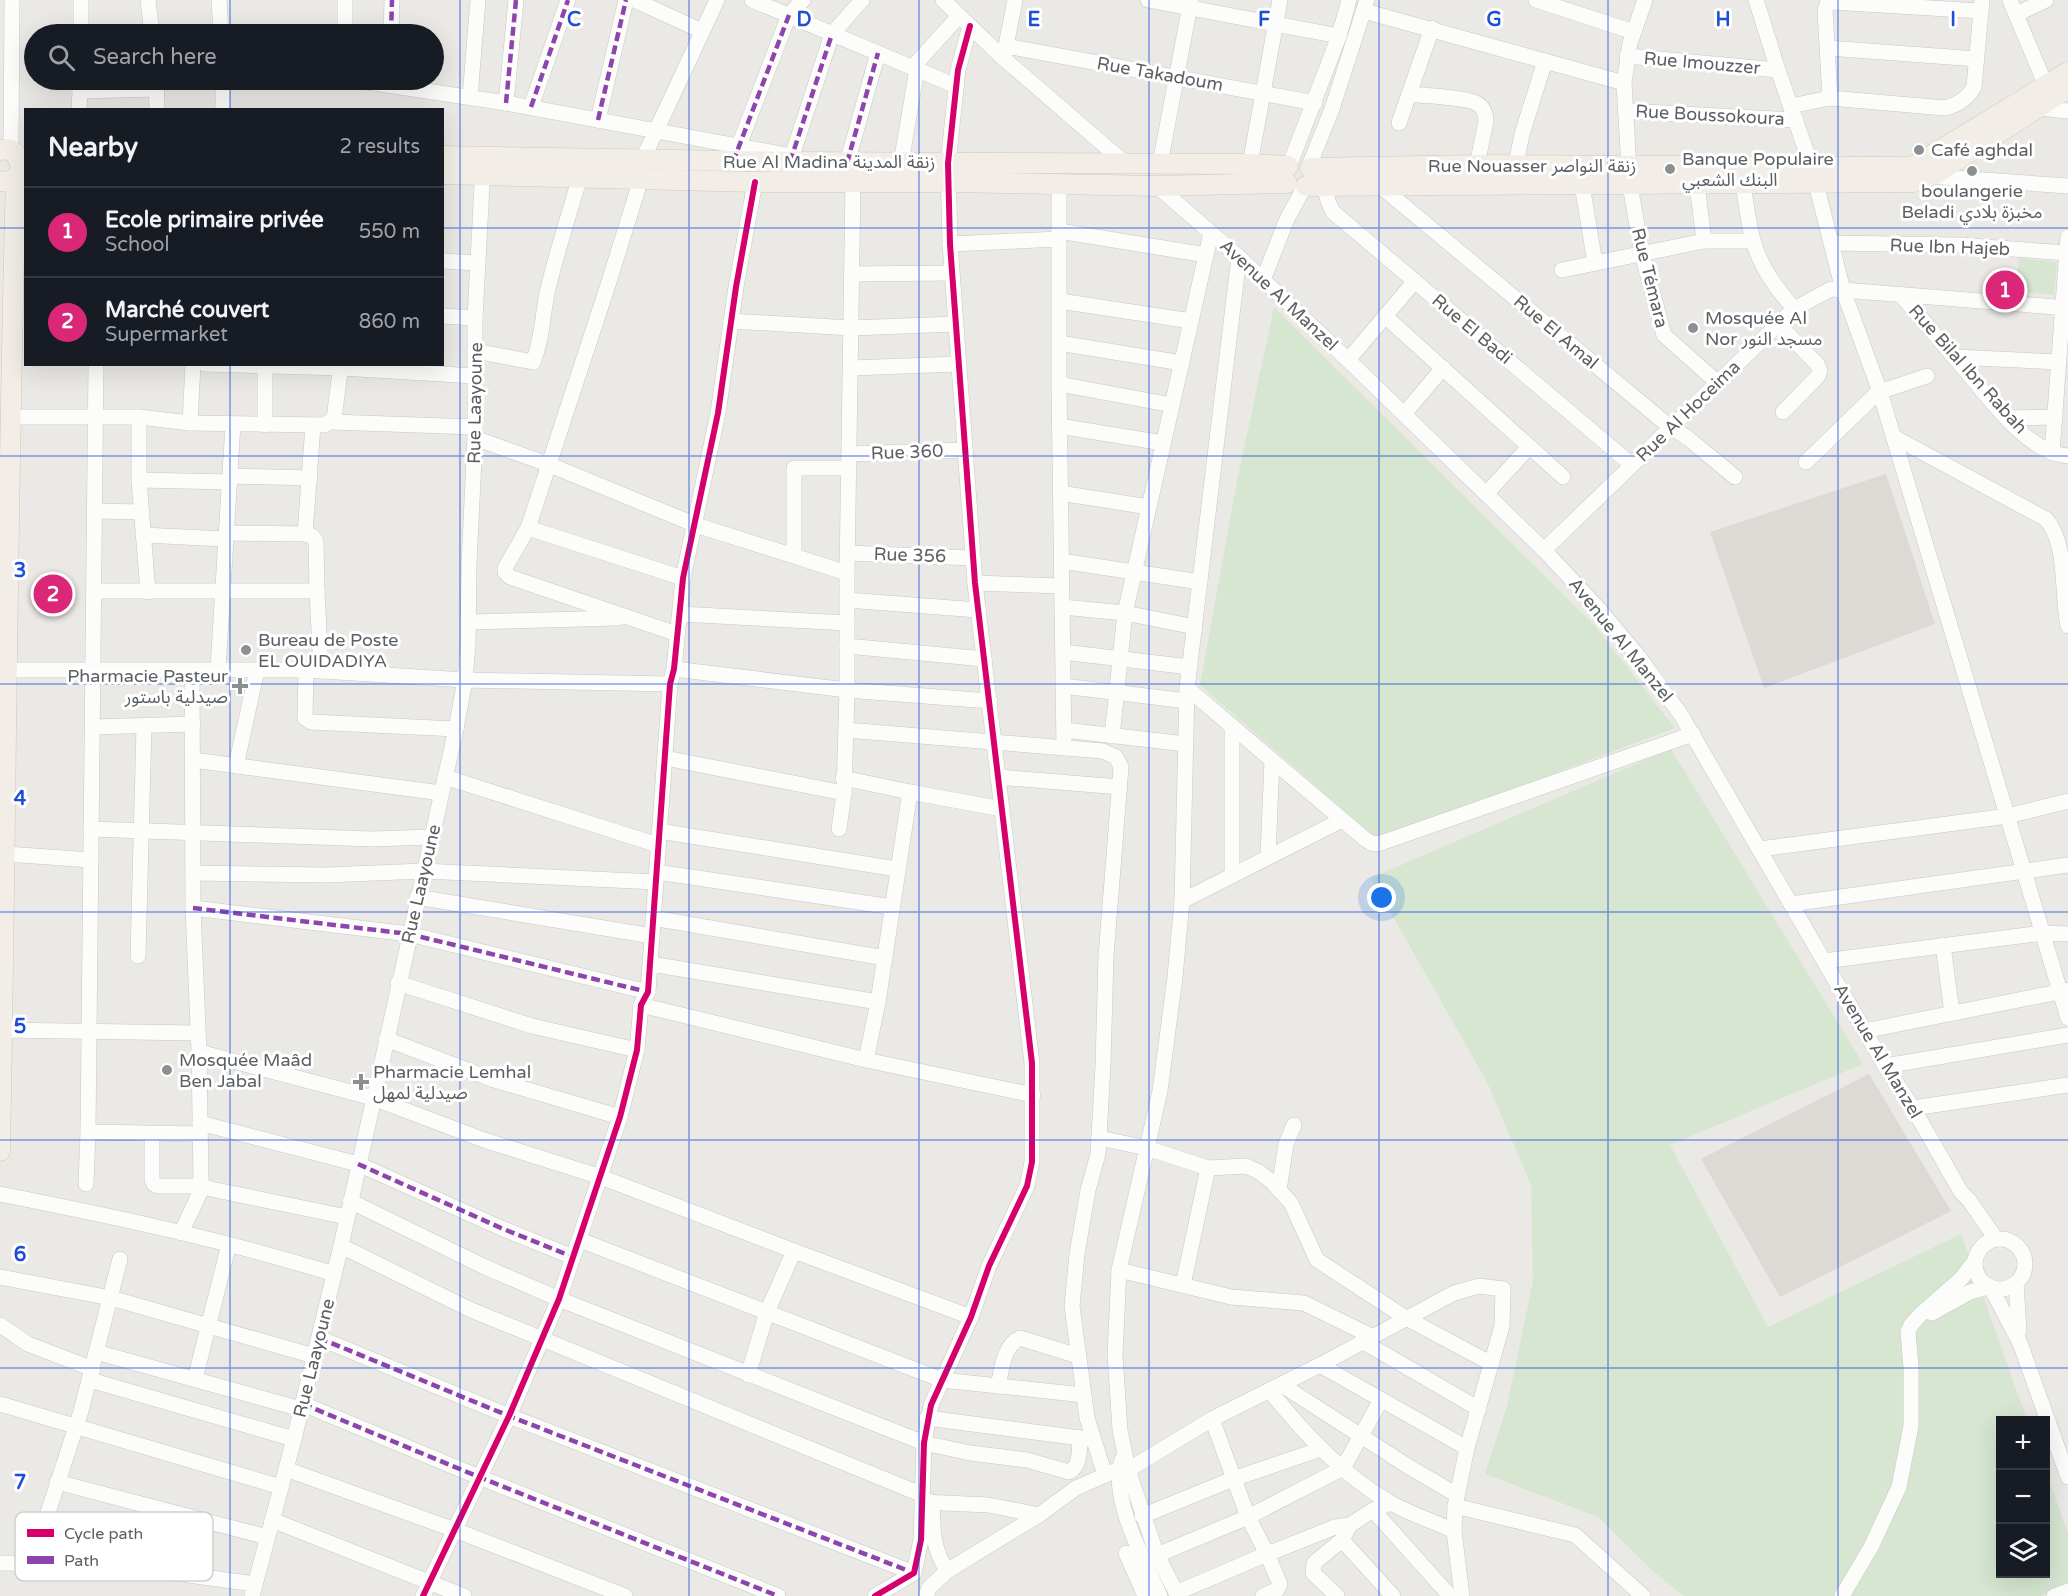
<!DOCTYPE html>
<meta charset="utf-8">
<style>
:root{--surface:#171b24;--page:#242831;--text:#f1f3f6;--muted:#9ea1a6;--line:#363941;--accent:#db2777}
body{margin:0;font-family:"Varela Round","Noto Sans Arabic",sans-serif;background:var(--page);color:var(--text)}
.controls{position:absolute;right:18px;bottom:18px;display:grid;overflow:hidden;border-radius:0px;box-shadow:0 6px 24px #0002}
.controls button{width:54px;height:54px;display:grid;place-items:center;padding:0;border:0;border-bottom:2px solid var(--line);background:var(--surface);color:var(--text);font:30px sans-serif}
.you{position:absolute;left:1382px;top:898px;width:21px;height:21px;margin:-15px;border:4px solid #fff;border-radius:50%;background:#1a73e8;box-shadow:0 0 0 9px #1a73e833}
.badge{display:grid;place-items:center;width:39px;height:39px;border-radius:50%;background:var(--accent);color:#fff;font-size:20px;font-weight:700}
.pin{position:absolute;translate:-50% -50%;border:3px solid #fff;box-shadow:0 2px 6px #0006}
.list{margin:0;padding:0;list-style:none}
h2{display:flex;justify-content:space-between;align-items:center;height:78px;margin:0;padding:0 24px;font-size:26px}
h2 small{font-size:20px;font-weight:400;color:var(--muted)}
.list li{display:grid;grid-template-columns:39px 1fr auto;gap:18px;align-items:center;box-sizing:border-box;height:90px;padding:0 24px;border-top:2px solid var(--line)}
.list b{display:block;font-size:22px;white-space:nowrap}
.list p{margin:0;font-size:20px;white-space:nowrap;color:var(--muted)}
.list em{font-size:20px;font-style:normal;color:var(--muted)}
.icon{flex:none;width:33px;height:33px;fill:none;stroke:currentColor;stroke-width:2;stroke-linecap:round;stroke-linejoin:round}
.map{position:relative;flex:none;width:2068px;height:1596px;overflow:hidden}
.search{position:absolute;background:var(--surface);box-shadow:0 6px 24px #0002;left:24px;top:24px;width:420px;height:66px;display:flex;align-items:center;gap:15px;box-sizing:border-box;padding:0 21px;border-radius:33px;color:var(--muted);font-size:22px}
.panel{position:absolute;background:var(--surface);box-shadow:0 6px 24px #0002;left:24px;top:108px;width:420px;height:258px;border-radius:0px}
.map>svg:first-child{display:block}
.education{fill:#ddd9d5}
.green{fill:#d6e6d1}
.lines{fill:none;stroke-linecap:round;stroke-linejoin:round}
.minor-casing{stroke:#c7c8c7;stroke-width:16}
.major-casing{stroke:#d2c6b4;stroke-width:21}
.minor{stroke:#fcfcfb;stroke-width:15}
.major{stroke:#f2eee7;stroke-width:20}
.quiet{stroke:#8e44ad;stroke-width:4.5;stroke-dasharray:9 4.5;stroke-linecap:butt}
.cycleway-casing{stroke:#fff;stroke-width:10}
.cycleway{stroke:#d6006c;stroke-width:6}
.grid{fill:none;stroke:#1d4ed8;stroke-width:1.5;stroke-opacity:0.55}
.poi-dot{fill:#8d9090;stroke:#fff;stroke-width:2}
.labels{text-anchor:middle;stroke-width:6;stroke-linejoin:round;paint-order:stroke}
.street-label{font-size:18px;fill:#5b6063;stroke:#fff}
.poi-label{font-size:18px;fill:#5b6063;stroke:#fff;text-anchor:start}
.key{fill:#fff;stroke:#cecfd0;stroke-width:1.5}
.key-label{font-size:16px;fill:#5b6063}
.grid-label{font-size:20px;text-anchor:middle;font-weight:bold;fill:#1d4ed8;stroke:#fff;stroke-width:6;stroke-linejoin:round;paint-order:stroke}
</style>
<div class="map">
<svg width="2068" height="1596" viewBox="0 0 2068 1596">
<rect width="100%" height="100%" fill="#ebe9e5"/>
<g class="education">
<polygon points="1886,474 1935,624 1764,688 1710,532"/>
<polygon points="1869,1074 1951,1211 1780,1297 1701,1159"/>
</g>
<g class="green">
<polygon points="2019,258 2057,262 2054,295 2016,291"/>
<polygon points="1274,307 1594,625 1675,728 1378,840 1200,685 1237,481"/>
<polygon points="1671,749 1863,1064 1670,1145 1768,1327 1961,1234 2027,1420 2000,1420 2000,1574 2046,1574 2046,1471 2068,1534 2068,1585 2040,1596 1684,1596 1654,1572 1598,1517 1485,1474 1507,1406 1533,1281 1531,1185 1487,1082 1371,878"/>
</g>
<g class="lines">
<defs>
<g id="minor">
<polyline points="148,0 152,34"/>
<polyline points="219,0 221,34"/>
<polyline points="345,0 345,34"/>
<polyline points="634,0 702,31"/>
<polyline points="752,0 956,86"/>
<polyline points="943,0 1003,58 1126,164"/>
<polyline points="1148,0 1339,36"/>
<polyline points="1536,0 1634,32"/>
<polyline points="1645,0 1630,43 1624,83 1630,185 1642,254 1664,335 1718,383"/>
<polyline points="1756,0 1778,70 1812,168 1843,290 1880,392 2068,1018"/>
<polyline points="2010,0 2046,86"/>
<polyline points="1364,11 1624,83"/>
<polyline points="2017,14 2046,0"/>
<polyline points="81,34 81,0"/>
<polyline points="391,34 392,0"/>
<polyline points="1006,46 1315,103"/>
<polyline points="1828,48 1977,59"/>
<polyline points="1004,56 1015,0"/>
<polyline points="1627,56 1778,70"/>
<polyline points="912,68 959,16"/>
<polyline points="80,80 80,91 157,89"/>
<polyline points="156,80 157,110"/>
<polyline points="223,80 223,110"/>
<polyline points="354,80 506,103 792,156"/>
<path d="M 1410,94 C 1424,96 1467,97 1478,104 C 1484,108 1486,114 1486,121 L 1477,165"/>
<polyline points="470,97 478,0"/>
<polyline points="1830,98 1825,10 1827,4 1832,2 1980,11"/>
<polyline points="506,103 516,0"/>
<path d="M 1791,106 L 1830,98 L 1945,108 C 1958,105 1967,99 1974,87 L 1982,0"/>
<polyline points="531,107 568,0"/>
<polyline points="2039,108 2068,111"/>
<polyline points="79,110 80,91"/>
<polyline points="1625,111 1796,120"/>
<polyline points="598,120 626,0"/>
<polyline points="1399,123 1432,28"/>
<polyline points="11,150 12,0"/>
<polyline points="736,153 789,15 803,0"/>
<polyline points="642,161 717,0"/>
<polyline points="790,162 832,34 862,0"/>
<polyline points="847,163 878,53"/>
<polyline points="901,163 917,69"/>
<polyline points="1160,164 1191,0"/>
<polyline points="1250,164 1280,0"/>
<polyline points="1290,164 1339,36 1349,0"/>
<polyline points="1309,166 1332,109 1367,0"/>
<polyline points="1514,174 1522,134 1545,61"/>
<polyline points="1927,176 2068,186"/>
<polyline points="641,179 607,288 528,528 505,568 505,572 510,577 677,634"/>
<polyline points="1697,184 1704,241"/>
<path d="M 1743,184 C 1746,202 1748,222 1753,240 C 1760,267 1777,289 1794,309"/>
<polyline points="1059,185 1059,384 1064,748"/>
<polyline points="1324,185 1328,201 1333,212 1632,465"/>
<polyline points="1379,185 1664,422 1689,439 1735,477"/>
<polyline points="1582,185 1595,263"/>
<polyline points="1157,186 1239,257 1348,360 1544,550 1598,608 1639,657 1681,715 1885,1066 1913,1108 1961,1192 1969,1200 1996,1239"/>
<polyline points="1059,231 1206,255"/>
<polyline points="1831,243 1957,245 2068,253"/>
<polyline points="950,244 1059,239"/>
<polyline points="442,261 478,263"/>
<polyline points="1562,270 1704,241 1753,241"/>
<polyline points="852,274 952,273"/>
<polyline points="1263,280 1287,219 1304,188"/>
<path d="M 1901,295 C 1921,318 1941,342 1961,365 C 1987,395 2026,453 2068,456"/>
<polyline points="1060,301 1191,321"/>
<polyline points="442,316 475,318"/>
<polyline points="1385,316 1563,477"/>
<polyline points="731,321 851,328 955,324"/>
<polyline points="1779,325 1817,364 1820,371 1818,376 1783,412"/>
<polyline points="1059,343 1182,363"/>
<path d="M 475,351 L 533,362 C 543,338 542,314 548,289 C 557,251 569,214 580,177"/>
<polyline points="1955,357 2059,362"/>
<polyline points="1348,360 1415,281"/>
<polyline points="205,364 341,368 475,376"/>
<polyline points="265,366 265,425"/>
<polyline points="851,368 958,364"/>
<polyline points="1059,384 1172,405"/>
<polyline points="1404,414 1443,368"/>
<polyline points="9,417 139,417"/>
<polyline points="2007,418 2055,417"/>
<polyline points="332,422 475,427"/>
<polyline points="190,423 193,364"/>
<polyline points="1059,426 1163,443"/>
<path d="M 1894,437 L 2046,519 C 2068,544 2061,592 2068,626"/>
<polyline points="475,438 550,465 696,525 847,573"/>
<polyline points="2052,453 2068,237"/>
<polyline points="849,454 965,450"/>
<polyline points="1806,462 1875,395 1885,390 1927,376"/>
<polyline points="230,476 310,478"/>
<polyline points="139,480 139,417 190,423 324,425 334,419 341,364"/>
<polyline points="1060,493 1149,507"/>
<polyline points="1486,494 1529,447"/>
<polyline points="96,511 141,512"/>
<polyline points="528,528 683,578"/>
<polyline points="226,533 305,534 312,536 316,541 317,591"/>
<polyline points="305,534 313,425"/>
<polyline points="143,535 225,539"/>
<polyline points="1544,550 1794,309 1831,289 2068,308"/>
<polyline points="847,553 973,558"/>
<polyline points="794,554 794,468 848,468"/>
<polyline points="1061,561 1200,582"/>
<polyline points="975,583 1061,586"/>
<polyline points="95,591 317,591 321,671"/>
<polyline points="148,592 139,480 230,482"/>
<polyline points="847,600 978,610"/>
<polyline points="1062,607 1125,613 1195,627"/>
<polyline points="680,614 847,623"/>
<polyline points="468,622 618,618"/>
<polyline points="847,646 984,659"/>
<polyline points="1063,652 1190,667"/>
<polyline points="218,669 233,424"/>
<polyline points="674,669 847,690 990,701"/>
<polyline points="0,670 306,670 465,680 670,684"/>
<polyline points="192,670 193,908 199,1052 201,1181 203,1186 211,1189 347,1217"/>
<polyline points="306,670 305,718 311,722 456,729"/>
<polyline points="1063,686 1187,701"/>
<polyline points="1187,688 1365,839 1371,843 1378,844 1693,734"/>
<polyline points="93,727 193,724"/>
<polyline points="846,730 1103,751 1116,757 1121,767 1106,956 1103,1065 1098,1154 1088,1190 1077,1254 1072,1306 1087,1418 1105,1475"/>
<polyline points="1064,730 1186,744"/>
<polyline points="1112,736 1125,613 1211,233"/>
<polyline points="665,758 844,793"/>
<polyline points="193,760 441,793"/>
<polyline points="236,766 257,670"/>
<polyline points="445,777 658,845"/>
<polyline points="998,777 1120,787"/>
<polyline points="843,778 910,792 1002,809"/>
<polyline points="91,829 372,839 431,837"/>
<polyline points="839,829 844,793 847,690 847,573 853,183"/>
<polyline points="659,831 897,869"/>
<polyline points="1760,849 2008,816 2068,801"/>
<polyline points="6,854 91,860"/>
<polyline points="1268,857 1272,760"/>
<polyline points="657,872 892,907"/>
<polyline points="193,873 327,875 423,871 656,882"/>
<polyline points="1232,876 1232,726"/>
<polyline points="417,897 652,936"/>
<polyline points="1182,901 1342,820"/>
<polyline points="1791,904 2068,865"/>
<polyline points="193,908 409,934 648,992"/>
<polyline points="653,918 885,958"/>
<polyline points="1943,945 1952,1013"/>
<polyline points="138,956 144,726"/>
<polyline points="1824,961 2043,933 2068,934"/>
<polyline points="651,964 878,1002"/>
<polyline points="398,983 532,1026 637,1050"/>
<polyline points="641,1005 866,1060 1033,1095"/>
<polyline points="0,1030 198,1033"/>
<polyline points="1864,1031 2068,990"/>
<polyline points="386,1039 491,1079 620,1117"/>
<polyline points="199,1052 373,1098 484,1140 601,1177 794,1251 971,1317"/>
<polyline points="866,1060 878,1002 910,792"/>
<polyline points="1885,1066 2068,1035"/>
<polyline points="1913,1108 2068,1085"/>
<polyline points="200,1123 358,1164 501,1228 573,1257"/>
<polyline points="88,1132 200,1134"/>
<polyline points="152,1134 152,1180 154,1184 158,1186 203,1186 181,1233"/>
<polyline points="1099,1138 1147,1148 1208,1168 1246,1166 1259,1172 1271,1181 1291,1203 1317,1260 1406,1318 1492,1364"/>
<polyline points="86,1184 88,1132 96,364"/>
<polyline points="1279,1190 1286,1144 1294,1125"/>
<path d="M 0,1194 C 112,1216 225,1240 334,1274"/>
<path d="M 350,1201 L 485,1267 L 559,1299 L 924,1443 L 970,1453 L 1027,1460 L 1069,1472 C 1081,1466 1079,1450 1080,1438"/>
<circle cx="2000" cy="1264" r="25"/>
<polyline points="580,1240 942,1380 1084,1395"/>
<polyline points="341,1246 469,1309 923,1495"/>
<polyline points="1119,1270 1231,1297 1304,1303 1371,1336"/>
<polyline points="0,1277 111,1298 314,1356"/>
<polyline points="2016,1284 2019,1331"/>
<polyline points="1183,1285 1208,1168"/>
<polyline points="1991,1288 2020,1343 2068,1477"/>
<polyline points="1932,1313 1970,1292 1988,1287"/>
<polyline points="0,1325 28,1344 93,1369"/>
<polyline points="319,1338 509,1416 914,1573"/>
<polyline points="1362,1341 1479,1409"/>
<polyline points="96,1352 301,1409"/>
<polyline points="1320,1365 1467,1448"/>
<polyline points="748,1375 767,1312 794,1251"/>
<polyline points="195,1379 229,1244"/>
<polyline points="90,1380 294,1439"/>
<polyline points="1282,1385 1406,1465 1457,1495"/>
<path d="M 998,1386 C 1002,1369 1003,1346 1020,1338 L 1078,1356"/>
<path d="M 1269,1390 C 1304,1433 1342,1475 1391,1503 C 1410,1514 1433,1521 1454,1531"/>
<polyline points="0,1404 281,1487"/>
<polyline points="303,1404 479,1477 778,1596"/>
<polyline points="927,1418 1088,1439"/>
<polyline points="1212,1419 1248,1517 1267,1554 1280,1584 1277,1590 1263,1596"/>
<path d="M 1122,1460 C 1109,1498 1145,1561 1160,1596"/>
<polyline points="286,1469 455,1530 625,1596"/>
<polyline points="1128,1470 1212,1419 1320,1365 1454,1293 1479,1286 1503,1289 1502,1326 1467,1448 1455,1506 1454,1531 1462,1596"/>
<polyline points="57,1482 267,1537"/>
<polyline points="922,1502 988,1505 1039,1515"/>
<path d="M 932,1502 C 933,1531 932,1546 947,1571"/>
<polyline points="1455,1506 1575,1535 1643,1596"/>
<polyline points="1373,1510 1450,1596"/>
<polyline points="1142,1516 1233,1479 1321,1449"/>
<polyline points="272,1520 464,1596"/>
<polyline points="1342,1540 1393,1596"/>
<polyline points="1126,1553 1145,1596"/>
<polyline points="1157,1555 1248,1517 1343,1468 1381,1400"/>
<polyline points="0,1563 115,1565 255,1584"/>
<polyline points="31,1565 81,1411 120,1259"/>
<polyline points="1176,1593 1267,1554 1335,1527 1350,1525 1373,1510 1391,1503"/>
<polyline points="252,1596 294,1439 341,1246 456,729 465,680 468,645 469,565 475,438 475,318 483,166"/>
<polyline points="423,1596 509,1416 559,1299 620,1117 637,1050 641,1005 648,992 670,684 674,669 683,578 718,413 736,287 755,182"/>
<polyline points="875,1596 914,1573 921,1540 924,1443 931,1405 971,1317 989,1266 1027,1186 1032,1162 1032,1063 975,583 950,244 948,163 958,70 970,26"/>
<polyline points="926,1596 929,1588 947,1571 1039,1515 1076,1488 1119,1469"/>
<polyline points="1178,1596 1157,1555 1128,1470 1120,1430 1115,1355 1119,1270 1160,1091 1175,977 1182,901 1187,688 1239,257"/>
<polyline points="1337,1596 1313,1573 1314,1563 1342,1540 1350,1525"/>
<polyline points="1842,1596 1871,1547 1899,1487 1911,1426 1911,1367 1908,1332 1911,1325 1920,1315 1961,1279 1974,1262"/>
<polyline points="2054,1596 2068,1591"/>
</g>
<g id="major">
<path d="M 0,150 L 8,149 L 15,153 L 21,165 C 20,177 12,183 0,181"/>
<polyline points="442,156 790,162 1250,164 1288,166"/>
<polyline points="1310,168 1477,165 1912,167 2068,72"/>
<polyline points="442,174 755,182 948,182 1157,186 1287,183"/>
<polyline points="1306,186 1913,182 1935,174 2068,88"/>
<path d="M 0,1151 C 6,827 7,502 16,177"/>
</g>
</defs>
<use href="#minor" class="minor-casing"/>
<use href="#major" class="major-casing"/>
<use href="#minor" class="minor"/>
<use href="#major" class="major"/>
<g class="quiet">
<polyline points="391,34 392,0"/>
<polyline points="389,85 389,80"/>
<polyline points="506,103 516,0"/>
<polyline points="531,107 568,0"/>
<polyline points="598,120 626,0"/>
<polyline points="733,162 789,15"/>
<polyline points="790,162 832,34"/>
<polyline points="847,163 878,53"/>
<polyline points="193,908 409,934 648,992"/>
<polyline points="358,1164 501,1228 573,1257"/>
<polyline points="319,1338 509,1416 914,1573"/>
<polyline points="303,1404 479,1477 778,1596"/>
</g>
<defs>
<g id="cycleway">
<polyline points="423,1596 509,1416 559,1299 620,1117 637,1050 641,1005 648,992 670,684 674,669 683,578 718,413 736,287 755,182"/>
<polyline points="875,1596 914,1573 921,1540 924,1443 931,1405 971,1317 989,1266 1027,1186 1032,1162 1032,1063 975,583 950,244 948,163 958,70 970,26"/>
</g>
</defs>
<use href="#cycleway" class="cycleway-casing"/>
<use href="#cycleway" class="cycleway"/>
</g>
<path class="grid" d="M 230,0 L 230,34M 460,0 L 460,1596M 689,0 L 689,1596M 919,0 L 919,1596M 1149,0 L 1149,1596M 1379,0 L 1379,1596M 1608,0 L 1608,1596M 1838,0 L 1838,1596M 230,80 L 230,110M 0,228 L 26,228M 442,228 L 2068,228M 230,364 L 230,1596M 0,456 L 2068,456M 0,684 L 2068,684M 0,912 L 2068,912M 0,1140 L 2068,1140M 0,1368 L 2068,1368"/>
<g class="poi-dot">
<circle cx="1919" cy="150" r="6"/>
<circle cx="1670" cy="169" r="6"/>
<circle cx="1972" cy="171" r="6"/>
<circle cx="1693" cy="328" r="6"/>
<circle cx="246" cy="650" r="6"/>
<path d="M237 677h6v6h6v6h-6v6h-6v-6h-6v-6h6z"/>
<circle cx="167" cy="1070" r="6"/>
<path d="M358 1073h6v6h6v6h-6v6h-6v-6h-6v-6h6z"/>
</g>
<g class="labels">
<g class="street-label">
<text transform="translate(1702 63) rotate(5)" y="6">Rue Imouzzer</text>
<text transform="translate(1160 74) rotate(10)" y="6">Rue Takadoum</text>
<text transform="translate(1710 115) rotate(3)" y="6">Rue Boussokoura</text>
<text x="829" y="168">Rue Al Madina زنقة المدينة</text>
<text x="1532" y="172">Rue Nouasser زنقة النواصر</text>
<text transform="translate(1950 247) rotate(2)" y="6">Rue Ibn Hajeb</text>
<text transform="translate(1650 278) rotate(76)" y="6">Rue Témara</text>
<text transform="translate(1279 295) rotate(43)" y="6">Avenue Al Manzel</text>
<text transform="translate(1472 329) rotate(40)" y="6">Rue El Badi</text>
<text transform="translate(1556 332) rotate(40)" y="6">Rue El Amal</text>
<text transform="translate(1968 369) rotate(48)" y="6">Rue Bilal Ibn Rabah</text>
<text transform="translate(475 403) rotate(-89)" y="6">Rue Laayoune</text>
<text transform="translate(1688 411) rotate(-44)" y="6">Rue Al Hoceima</text>
<text transform="translate(907 452) rotate(-2)" y="6">Rue 360</text>
<text transform="translate(910 555) rotate(2)" y="6">Rue 356</text>
<text transform="translate(1621 640) rotate(51)" y="6">Avenue Al Manzel</text>
<text transform="translate(421 884) rotate(-77)" y="6">Rue Laayoune</text>
<text transform="translate(1878 1051) rotate(59)" y="6">Avenue Al Manzel</text>
<text transform="translate(314 1358) rotate(-76)" y="6">Rue Laayoune</text>
</g>
<g class="poi-label">
<text x="1931" y="156">Café aghdal</text>
<text x="1682" y="165">Banque Populaire<tspan x="1682" dy="21">البنك الشعبي</tspan></text>
<text x="1972" y="197" text-anchor="middle">boulangerie<tspan x="1972" dy="21">Beladi مخبزة بلادي</tspan></text>
<text x="1705" y="324">Mosquée Al<tspan x="1705" dy="21">Nor مسجد النور</tspan></text>
<text x="258" y="646">Bureau de Poste<tspan x="258" dy="21">EL OUIDADIYA</tspan></text>
<text x="228" y="682" text-anchor="end">Pharmacie Pasteur<tspan x="228" dy="21">صيدلية باستور</tspan></text>
<text x="179" y="1066">Mosquée Maâd<tspan x="179" dy="21">Ben Jabal</tspan></text>
<text x="373" y="1078">Pharmacie Lemhal<tspan x="373" dy="21">صيدلية لمهل</tspan></text>
</g>
</g>
<rect x="15" y="1512" width="198" height="69" rx="9" class="key"/>
<rect x="27" y="1529" width="27" height="8" fill="#d6006c"/>
<rect x="27" y="1556" width="27" height="8" fill="#8e44ad"/>
<g class="key-label">
<text x="64" y="1539">Cycle path</text>
<text x="64" y="1566">Path</text>
</g>
<g class="grid-label">
<text x="574" y="26">C</text>
<text x="804" y="26">D</text>
<text x="1034" y="26">E</text>
<text x="1264" y="26">F</text>
<text x="1494" y="26">G</text>
<text x="1723" y="26">H</text>
<text x="1953" y="26">I</text>
<text x="20" y="577">3</text>
<text x="20" y="805">4</text>
<text x="20" y="1033">5</text>
<text x="20" y="1261">6</text>
<text x="20" y="1489">7</text>
</g>
</svg>
<div class="controls">
<button>+</button>
<button>−</button>
<button><svg class="icon" aria-label="layers" viewBox="0 0 24 24"><path d="M12 4l9 5-9 5-9-5zM3 14l9 5 9-5"/></svg></button>
</div>
<div class="you"></div>
<div class="pin badge" style="left:2005px;top:290px">1</div>
<div class="pin badge" style="left:53px;top:594px">2</div>
<div class="search"><svg class="icon" aria-label="search" viewBox="0 0 24 24"><circle cx="10" cy="10" r="6"/><path d="M15 15l6 6"/></svg>Search here</div>
<section class="panel">
<h2>Nearby<small>2 results</small></h2>
<ul class="list">
<li><span class="badge">1</span><div><b>Ecole primaire privée</b><p>School</p></div><em>550 m</em></li>
<li><span class="badge">2</span><div><b>Marché couvert</b><p>Supermarket</p></div><em>860 m</em></li>
</ul>
</section>
</div>
